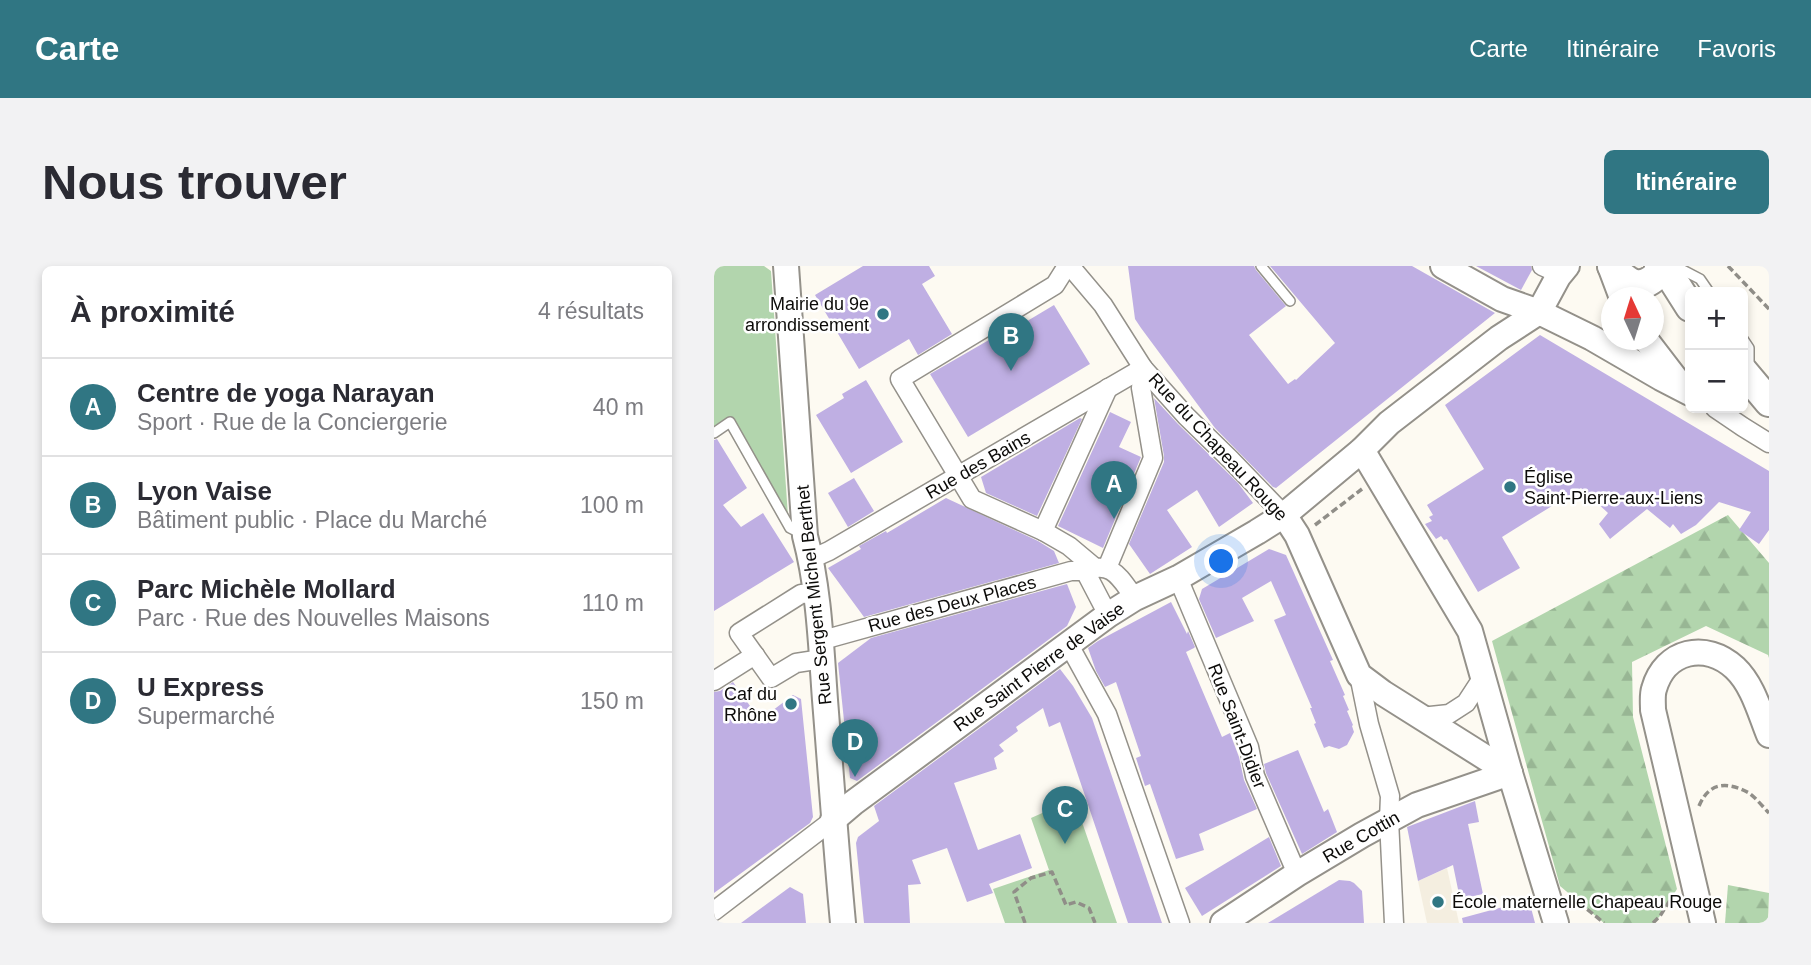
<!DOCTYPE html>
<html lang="fr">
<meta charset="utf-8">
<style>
:root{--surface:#fff;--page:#f2f2f3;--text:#2b2b33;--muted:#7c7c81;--line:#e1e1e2;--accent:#307683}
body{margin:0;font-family:Arial,sans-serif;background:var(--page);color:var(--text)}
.controls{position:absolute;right:21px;top:21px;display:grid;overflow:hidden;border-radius:10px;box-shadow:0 4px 10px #0003}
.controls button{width:63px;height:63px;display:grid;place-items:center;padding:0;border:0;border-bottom:2px solid var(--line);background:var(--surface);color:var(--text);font:35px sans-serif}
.compass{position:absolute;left:887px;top:21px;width:63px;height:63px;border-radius:50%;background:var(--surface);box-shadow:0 4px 10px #0003;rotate:356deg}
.you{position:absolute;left:508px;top:296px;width:24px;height:24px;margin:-18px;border:5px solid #fff;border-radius:50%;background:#1a73e8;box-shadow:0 0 0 10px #1a73e833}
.badge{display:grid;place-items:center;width:46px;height:46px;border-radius:50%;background:var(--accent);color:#fff;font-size:23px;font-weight:700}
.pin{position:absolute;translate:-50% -58px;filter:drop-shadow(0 2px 4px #0008)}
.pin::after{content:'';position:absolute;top:37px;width:24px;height:21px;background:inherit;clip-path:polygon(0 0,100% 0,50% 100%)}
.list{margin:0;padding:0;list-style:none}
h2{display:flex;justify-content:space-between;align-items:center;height:91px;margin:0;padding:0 28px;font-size:30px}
h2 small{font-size:23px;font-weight:400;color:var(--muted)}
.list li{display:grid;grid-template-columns:46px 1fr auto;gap:21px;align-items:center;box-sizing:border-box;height:98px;padding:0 28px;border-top:2px solid var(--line)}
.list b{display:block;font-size:26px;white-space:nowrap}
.list p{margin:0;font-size:23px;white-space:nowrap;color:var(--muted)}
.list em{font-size:23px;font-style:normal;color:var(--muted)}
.map{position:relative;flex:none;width:1055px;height:657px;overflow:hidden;border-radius:10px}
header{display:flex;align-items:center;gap:42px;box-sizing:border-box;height:98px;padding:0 35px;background:var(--accent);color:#fff}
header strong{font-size:33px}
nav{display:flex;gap:38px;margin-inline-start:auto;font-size:24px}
.intro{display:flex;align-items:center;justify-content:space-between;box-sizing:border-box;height:168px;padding:0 42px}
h1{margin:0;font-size:49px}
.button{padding:18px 32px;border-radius:10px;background:var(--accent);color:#fff;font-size:24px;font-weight:700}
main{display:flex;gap:42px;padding:0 42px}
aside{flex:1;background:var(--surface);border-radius:10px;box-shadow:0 4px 10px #0003}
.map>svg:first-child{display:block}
.built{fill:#f4eee0}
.forest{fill:url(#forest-firs)}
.park{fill:#b2d5ad}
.building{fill:#bfafe3}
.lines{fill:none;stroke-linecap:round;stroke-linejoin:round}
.lane-casing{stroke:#94918a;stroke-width:12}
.street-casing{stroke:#94918a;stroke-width:21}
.secondary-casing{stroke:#94918a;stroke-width:28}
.primary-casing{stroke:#94918a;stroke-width:32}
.path{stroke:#908e88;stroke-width:3.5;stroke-dasharray:7 3.5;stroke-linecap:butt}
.lane{stroke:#fff;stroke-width:9}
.street{stroke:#fff;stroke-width:18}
.secondary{stroke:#fff;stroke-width:24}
.primary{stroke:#fff;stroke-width:28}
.poi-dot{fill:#307683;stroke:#fff;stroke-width:2.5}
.labels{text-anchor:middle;stroke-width:5;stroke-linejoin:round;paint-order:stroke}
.poi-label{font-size:18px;fill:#0c0b09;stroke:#fff;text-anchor:end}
.street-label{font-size:18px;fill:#0c0b09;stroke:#fff}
</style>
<header>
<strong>Carte</strong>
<nav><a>Carte</a><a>Itinéraire</a><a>Favoris</a></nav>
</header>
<div class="intro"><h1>Nous trouver</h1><a class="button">Itinéraire</a></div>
<main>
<aside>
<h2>À proximité<small>4 résultats</small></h2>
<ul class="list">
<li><span class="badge">A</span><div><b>Centre de yoga Narayan</b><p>Sport · Rue de la Conciergerie</p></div><em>40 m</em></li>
<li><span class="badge">B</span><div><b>Lyon Vaise</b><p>Bâtiment public · Place du Marché</p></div><em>100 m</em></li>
<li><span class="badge">C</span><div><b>Parc Michèle Mollard</b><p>Parc · Rue des Nouvelles Maisons</p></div><em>110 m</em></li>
<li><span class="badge">D</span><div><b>U Express</b><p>Supermarché</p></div><em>150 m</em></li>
</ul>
</aside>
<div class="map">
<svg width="1055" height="657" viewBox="0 0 1055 657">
<defs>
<pattern id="forest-firs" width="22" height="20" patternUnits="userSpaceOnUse" patternTransform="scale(1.75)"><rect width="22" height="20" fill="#b2d5ad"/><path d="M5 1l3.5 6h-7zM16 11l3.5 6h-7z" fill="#98b694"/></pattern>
</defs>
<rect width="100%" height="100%" fill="#fdfaf2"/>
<polygon class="built" points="733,602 745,657 713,657 704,615"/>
<g class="forest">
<polygon points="1014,249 1055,297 1055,392 1054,389 992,360 918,396 919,451 963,623 946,650 939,657 890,657 846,620 778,375"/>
<polygon points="1014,619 1055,627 1054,657 1011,657"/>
</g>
<g class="park">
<polygon points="0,0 50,0 57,5 74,250 19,151 0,161"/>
<polygon points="360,533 403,657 291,657 279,623 335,604 317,552"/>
</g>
<g class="building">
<polygon points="149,0 215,0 221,10 208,18 238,68 204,89 195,73 145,103 101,29"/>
<polygon points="414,0 540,0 542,4 572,40 535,69 574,118 581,113 582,114 621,77 556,0 698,0 781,47 562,222 559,221 501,162 427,62 421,53"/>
<polygon points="762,0 817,0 818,4 807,24"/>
<polygon points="340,39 376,98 254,171 216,108 287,67 288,70"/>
<polygon points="826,69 1055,205 1055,264 1045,278 1025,264 1037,246 1005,236 982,259 967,268 959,258 956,262 933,243 896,273 885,258 894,247 867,222 788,271 806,302 764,326 733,273 730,274 727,270 722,273 711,258 718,255 715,251 719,249 713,239 770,203 731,139"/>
<polygon points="152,114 189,176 137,207 102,149 130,132 128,128"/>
<polygon points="440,132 464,158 524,217 539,237 505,261 483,224 453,244 478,281 436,308 415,278 450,196 450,190"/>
<polygon points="396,146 417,156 405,181 427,191 389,282 344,260"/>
<polygon points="366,152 368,153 323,250 272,227 267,211"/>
<polygon points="3,173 33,222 9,239 27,261 49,247 80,296 0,345 0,174"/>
<polygon points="140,212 160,245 134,261 114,227"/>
<polygon points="232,232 324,275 340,285 345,297 150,351 114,302 147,283 145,280 172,265 173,267"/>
<polygon points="555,283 572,289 619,394 616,395 631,429 629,430 635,444 633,445 639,459 638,460 640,466 633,479 625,483 615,480 610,482 600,458 602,457 596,442 598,442 560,354 572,349 557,315 528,332 540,355 502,372 485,333 488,323"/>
<polygon points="353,318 362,341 353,360 143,515 136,512 124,397 157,372"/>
<polygon points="457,336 473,368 474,365 481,381 480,382 472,386 508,471 516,467 525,491 530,514 543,543 485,568 490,584 462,593 436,518 431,520 422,492 427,490 402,416 391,421 382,405 374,382 384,375"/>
<polygon points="346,403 359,420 378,452 448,657 414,657 346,456 335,461 329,442 302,461 304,465 285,479 290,485 280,492 283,503 240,517 264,584 306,568 318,602 275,618 279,627 253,636 233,582 198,594 207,618 194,619 196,657 150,657 142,577 144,571 165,555 160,540"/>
<polygon points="19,416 46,454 79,429 87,433 99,551 96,557 0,627 0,426 6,425"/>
<polygon points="584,484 610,546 614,543 623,566 588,588 552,507 550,498"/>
<polygon points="761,535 765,556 754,558 769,628 746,633 739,599 704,615 693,561"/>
<polygon points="555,571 567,600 488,650 471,622"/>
<polygon points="625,614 636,615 640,617 648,625 650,657 554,657"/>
<polygon points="76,621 89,628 92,657 27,657"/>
<polygon points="815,634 821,657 749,657 748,652"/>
</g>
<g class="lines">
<defs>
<g id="lane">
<polyline points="547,0 576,35"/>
<polyline points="961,0 986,13 995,26"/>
<polyline points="1029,73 1035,82 1035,103"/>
<polyline points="0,167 16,156 76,262 86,267"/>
</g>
<g id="street">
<polyline points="353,0 341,19 186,113 258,233 329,265 355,280 380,301"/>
<polyline points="356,0 389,39 429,102 472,150 517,194 570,249"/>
<polyline points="828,0 846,8"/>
<polyline points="1001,142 1029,161 1055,177"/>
<polyline points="329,265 394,122"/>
<polyline points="97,293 115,285 429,102"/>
<polyline points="393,302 439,192 427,122 429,102"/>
<polyline points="464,312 535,481 541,510 583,608"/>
<polyline points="101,327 87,328 25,367 57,412 82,397 108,393"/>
<path d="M 394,349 L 371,305 C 399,294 406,313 421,332"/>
<polyline points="105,372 116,372 357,305 371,305"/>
<polyline points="355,379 393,448 466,657"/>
<polyline points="645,409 655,458 676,530 675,554 680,657"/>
<polyline points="0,415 41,389"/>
<polyline points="707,451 735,448 752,437 769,411"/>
<polyline points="0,645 119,554"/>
</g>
<g id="secondary">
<path d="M 72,0 L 91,270 C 105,322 107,379 111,434 C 117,508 122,583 129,657"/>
<polyline points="729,0 788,33 825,46 878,72 947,112 976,127"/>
<polyline points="896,0 908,32"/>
<polyline points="932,74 965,117"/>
<polyline points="648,184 756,365 796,507 842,657"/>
<polyline points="570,249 583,269 645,409 669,427 796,507"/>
<polyline points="119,554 139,537 394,349 421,332 464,312 543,266 570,249 648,184 675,157 785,72 825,46 844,11 853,0"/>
<polyline points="509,657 583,608 648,569 703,539 796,507"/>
<path d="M 989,657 L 939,444 C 939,437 938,429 940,423 C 951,384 992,375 1021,402 C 1039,419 1046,447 1055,469"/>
</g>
<g id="primary">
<path d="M 898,0 C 914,18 926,27 945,7 L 945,0"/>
<polyline points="950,0 976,41"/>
<polyline points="1029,105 1055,136"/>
</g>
</defs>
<use href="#lane" class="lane-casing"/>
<use href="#street" class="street-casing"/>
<use href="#secondary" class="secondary-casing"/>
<use href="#primary" class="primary-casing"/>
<g class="path">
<polyline points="1014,0 1055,43"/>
<polyline points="601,259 648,223"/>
<path d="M 985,540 C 995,516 1013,515 1035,527 C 1042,532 1049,541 1055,547"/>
<polyline points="857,630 890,657"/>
<polyline points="311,657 300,626 317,612 338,606 352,639 362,636 375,642 381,657"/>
<polyline points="939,657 946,650 960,628"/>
</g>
<use href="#lane" class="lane"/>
<use href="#street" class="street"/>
<use href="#secondary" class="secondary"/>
<use href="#primary" class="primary"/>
</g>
<g class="poi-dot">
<circle cx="169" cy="48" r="7"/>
<circle cx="796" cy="221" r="7"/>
<circle cx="77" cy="438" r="7"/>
<circle cx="724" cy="636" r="7"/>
</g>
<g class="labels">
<g class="poi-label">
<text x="155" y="44">Mairie du 9e<tspan x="155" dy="21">arrondissement</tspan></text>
<text x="810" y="217" text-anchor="start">Église<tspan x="810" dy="21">Saint-Pierre-aux-Liens</tspan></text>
<text x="63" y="434">Caf du<tspan x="63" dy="21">Rhône</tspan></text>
<text x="738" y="642" text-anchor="start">École maternelle Chapeau Rouge</text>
</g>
<g class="street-label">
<text transform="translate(504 181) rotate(47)" y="6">Rue du Chapeau Rouge</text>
<text transform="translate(264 199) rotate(-30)" y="6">Rue des Bains</text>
<text transform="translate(100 329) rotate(-96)" y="6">Rue Sergent Michel Berthet</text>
<text transform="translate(238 338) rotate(-15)" y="6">Rue des Deux Places</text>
<text transform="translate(325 401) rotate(-36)" y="6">Rue Saint Pierre de Vaise</text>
<text transform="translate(523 460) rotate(69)" y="6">Rue Saint-Didier</text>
<text transform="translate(647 571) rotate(-30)" y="6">Rue Cottin</text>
</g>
</g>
</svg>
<div class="controls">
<button>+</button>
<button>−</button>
</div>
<svg class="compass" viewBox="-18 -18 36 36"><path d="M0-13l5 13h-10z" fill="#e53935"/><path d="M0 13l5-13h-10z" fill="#7c7c81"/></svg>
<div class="you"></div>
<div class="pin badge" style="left:400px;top:253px">A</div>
<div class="pin badge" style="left:297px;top:105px">B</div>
<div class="pin badge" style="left:351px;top:578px">C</div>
<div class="pin badge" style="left:141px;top:511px">D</div>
</div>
</main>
